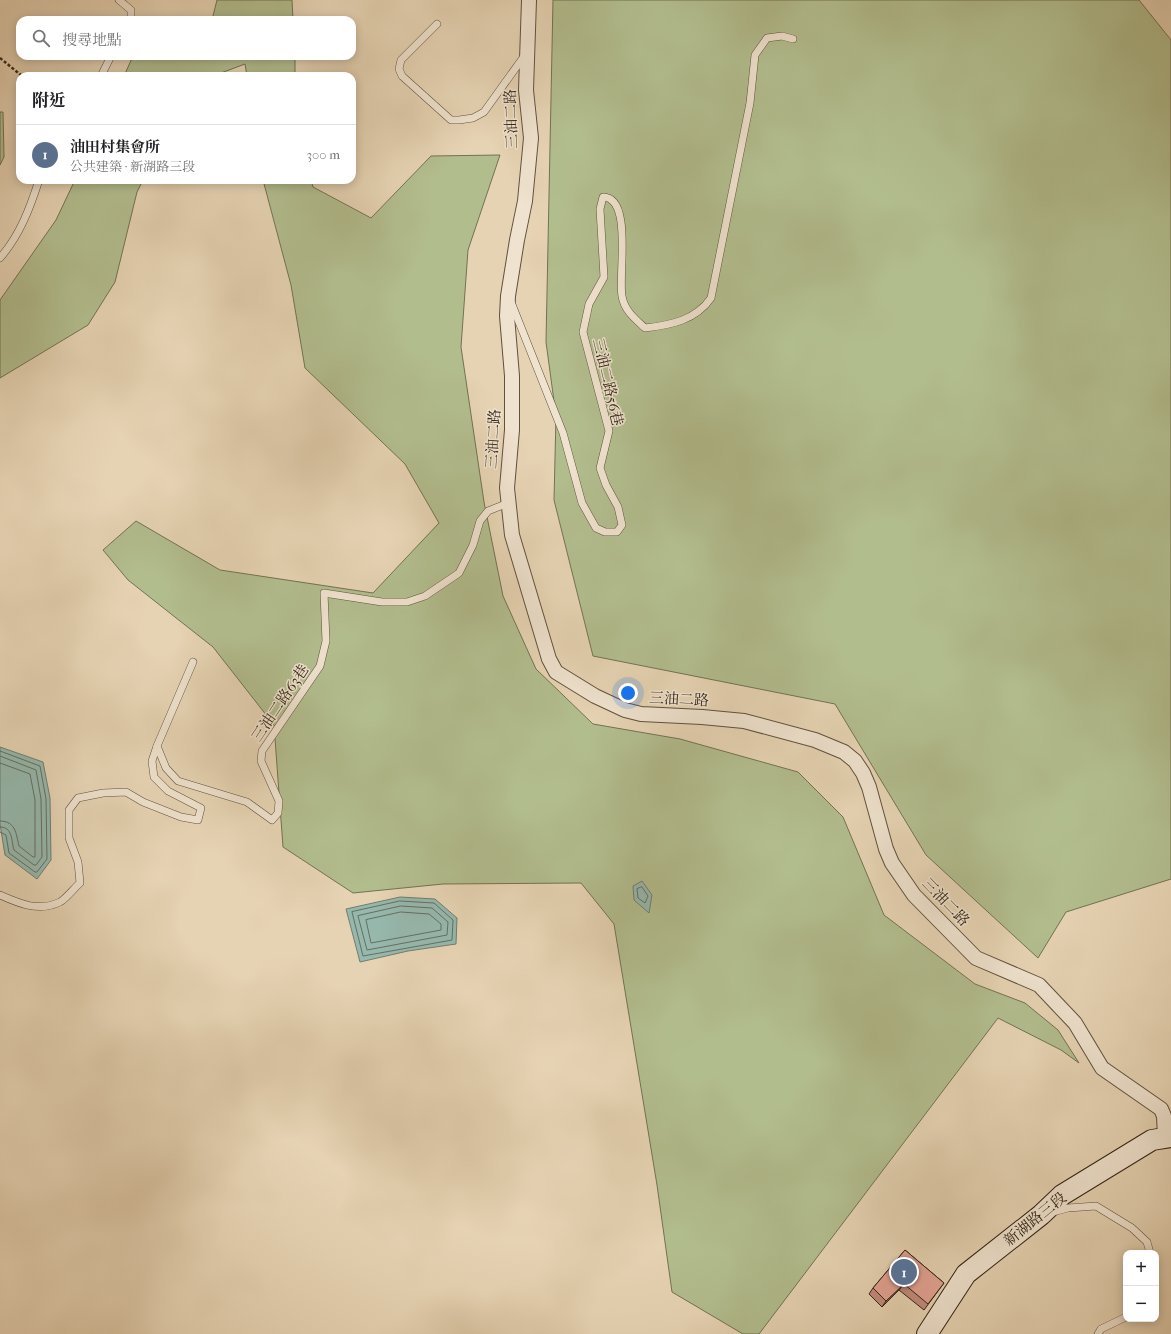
<!DOCTYPE html>
<html lang="zh-TW">
<meta charset="utf-8">
<style>
:root{--surface:#fff;--page:#f2f2f2;--text:#202124;--muted:#757577;--line:#e0e0e0;--accent:#7c3aed}
body{margin:0;font-family:"IM FELL French Canon","Noto Serif TC",serif;background:var(--page);color:var(--text)}
.controls{position:absolute;right:12px;bottom:12px;display:grid;overflow:hidden;border-radius:8px;box-shadow:0 2px 10px #0003}
.controls button{width:36px;height:36px;display:grid;place-items:center;padding:0;border:0;border-bottom:1px solid var(--line);background:var(--surface);color:var(--text);font:20px sans-serif}
.you{position:absolute;left:628px;top:693px;width:14px;height:14px;margin:-10px;border:3px solid #fff;border-radius:50%;background:#1a73e8;box-shadow:0 0 0 6px #1a73e833}
.badge{display:grid;place-items:center;width:26px;height:26px;border-radius:50%;background:var(--accent);color:#fff;font-size:13px;font-weight:700}
.pin{position:absolute;translate:-50% -50%;border:2px solid #fff;box-shadow:0 1px 4px #0006}
.list{margin:0;padding:0;list-style:none}
h2{display:flex;justify-content:space-between;align-items:center;height:52px;margin:0;padding:0 16px;font-size:17px}
h2 small{font-size:13px;font-weight:400;color:var(--muted)}
.list li{display:grid;grid-template-columns:26px 1fr auto;gap:12px;align-items:center;box-sizing:border-box;height:60px;padding:0 16px;border-top:1px solid var(--line)}
.list b{display:block;font-size:15px;white-space:nowrap}
.list p{margin:0;font-size:13px;white-space:nowrap;color:var(--muted)}
.list em{font-size:13px;font-style:normal;color:var(--muted)}
.icon{flex:none;width:22px;height:22px;fill:none;stroke:currentColor;stroke-width:2;stroke-linecap:round;stroke-linejoin:round}
.map{position:relative;flex:none;width:1171px;height:1334px;overflow:hidden}
.search{position:absolute;background:var(--surface);box-shadow:0 2px 10px #0003;left:16px;top:16px;width:340px;height:44px;display:flex;align-items:center;gap:10px;box-sizing:border-box;padding:0 14px;border-radius:12px;color:var(--muted);font-size:15px}
.panel{position:absolute;background:var(--surface);box-shadow:0 2px 10px #0003;left:16px;top:72px;width:340px;height:112px;border-radius:12px}
.map>svg:first-child{display:block}
.green{fill:#b2bd8e;stroke:#737252}
.water{fill:#96b8ad;stroke:#6f7e71}
.lines{fill:none;stroke-linecap:round;stroke-linejoin:round}
.shore{stroke:#656f62;stroke-width:1}
.lane-casing{stroke:#60513e;stroke-width:8}
.street-casing{stroke:#60513e;stroke-width:16}
.secondary-casing{stroke:#342617;stroke-width:22}
.path{stroke:#342617;stroke-width:2.5;stroke-dasharray:3 2;stroke-linecap:butt}
.lane{stroke:#efe2ce;stroke-width:7}
.street{stroke:#efe2ce;stroke-width:14}
.secondary{stroke:#efe2ce;stroke-width:20}
.wall{fill:#c28c7e;stroke:#342617}
.shaded-wall{fill:#9e7267;stroke:#342617}
.building{fill:#e2a393;stroke:#342617}
.labels{text-anchor:middle;stroke-width:3;stroke-linejoin:round;paint-order:stroke}
.street-label{font-size:15px;fill:#342617;stroke:#efe2ce}
</style>
<div class="map">
<svg width="1171" height="1334" viewBox="0 0 1171 1334">
<rect width="100%" height="100%" fill="#e6d3b3"/>
<filter id="stains"><feTurbulence type="fractalNoise" baseFrequency=".005" numOctaves="4"/><feColorMatrix values="0 0 0 0 .2 0 0 0 0 .09 0 0 0 0 .02 0 0 0 .5 -.17"/></filter>
<radialGradient id="worn" r=".72"><stop offset=".6" stop-color="#630" stop-opacity="0"/><stop offset="1" stop-color="#630" stop-opacity=".3"/></radialGradient>
<g class="green">
<polygon points="217,0 292,0 293,20 212,20"/>
<polygon points="553,0 1139,0 1171,40 1171,879 1066,912 1038,958 926,855 835,704 593,656 554,500 556,416 546,342"/>
<polygon points="133,56 295,56 295,76 247,76 245,64 213,76 124,76"/>
<polygon points="0,112 3,112 4,157 0,165"/>
<polygon points="500,155 468,250 461,347 484,502 503,596 536,669 593,724 680,739 798,772 843,817 884,915 975,984 1025,1003 1058,1030 1079,1063 1061,1050 998,1018 759,1334 743,1334 672,1292 657,1185 614,924 581,883 443,884 353,893 283,847 274,725 213,647 128,580 103,550 136,521 220,570 373,593 439,523 405,464 305,368 291,285 263,180 311,180 313,187 371,218 431,156"/>
<polygon points="75,180 143,180 137,192 115,282 88,325 0,378 0,300 56,220"/>
</g>
<g class="water">
<polygon points="0,747 43,762 50,798 51,860 37,879 5,855 0,824"/>
<polygon points="642,881 652,895 649,913 634,900 633,886"/>
<polygon points="400,897 435,899 457,918 456,944 408,951 360,962 346,909"/>
</g>
<g class="lines">
<g class="shore">
<polyline points="0,751 40,766 46,799 47,859 37,872 35,872 9,853 6,835 0,832"/>
<path d="M 0,756 L 36,770 L 41,799 L 42,857 L 36,865 L 34,865 L 14,850 C 11,840 13,827 0,827"/>
<path d="M 0,763 L 30,774 L 35,800 L 35,857 L 33,857 L 19,846 C 16,834 16,821 0,821"/>
<polygon points="642,887 648,896 645,903 638,898 637,889"/>
<polygon points="400,901 434,903 453,920 452,940 363,956 352,912"/>
<polygon points="401,906 432,908 448,922 447,935 367,950 358,916"/>
<polygon points="401,912 429,914 441,924 441,930 371,943 366,920"/>
</g>
<defs>
<g id="lane">
<polyline points="119,0 131,10 131,20"/>
<polyline points="437,24 401,60 399,69 402,76 451,120 459,120 473,118 484,112 525,55"/>
<polyline points="101,76 111,56"/>
<path d="M 0,258 C 20,235 30,208 39,180"/>
<path d="M 511,302 L 563,433 L 582,503 L 596,528 L 605,532 L 617,532 L 622,525 L 618,507 L 606,485 L 600,468 L 609,431 L 583,332 L 589,304 L 604,277 L 600,209 L 603,197 C 633,197 618,276 622,296 C 624,310 635,319 645,328 C 671,325 696,320 711,298 L 750,103 L 755,55 L 767,38 L 782,36 L 793,39"/>
<polyline points="193,662 157,746 166,768 178,781 247,802 272,820 278,813 279,801 261,761 262,751 320,666 326,641 324,593 382,602 407,602 425,596 459,573 473,545 480,521 488,511 508,503"/>
<path d="M 0,895 C 20,904 39,912 60,902 C 67,898 74,888 80,883 L 78,862 L 69,838 L 69,810 L 78,798 L 103,793 L 126,792 L 143,802 L 181,817 L 198,820 L 201,808 L 168,791 L 154,777 L 152,761 L 157,746"/>
<polyline points="1053,1212 1068,1208 1096,1206 1132,1228 1147,1242 1150,1253"/>
<polyline points="1098,1334 1101,1329 1126,1317"/>
</g>
<polyline id="street" points="529,0 526,90 531,138 525,201 517,240 508,296 507,316 512,376 512,430 507,488 512,535 549,659 556,672 595,696 625,710 641,714 702,717 744,721 815,740 844,752 855,761 863,773 869,787 886,849 892,863 914,895 976,958 1039,985 1075,1023 1102,1068 1161,1109 1164,1116 1165,1137"/>
<polyline id="secondary" points="927,1334 966,1274 1041,1215 1062,1195 1152,1140 1171,1137"/>
</defs>
<use href="#lane" class="lane-casing"/>
<use href="#street" class="street-casing"/>
<use href="#secondary" class="secondary-casing"/>
<polyline class="path" points="0,58 22,76"/>
<use href="#lane" class="lane"/>
<use href="#street" class="street"/>
<use href="#secondary" class="secondary"/>
</g>
<polygon class="wall" points="905,1250 944,1283 924,1310 899,1290 882,1307 869,1294 873,1288"/>
<polygon class="shaded-wall" points="904,1284 899,1290 882,1307 886,1301"/>
<polygon class="building" points="905,1250 944,1283 928,1304 904,1284 886,1301 873,1288"/>
<g class="labels">
<g class="street-label">
<text transform="translate(511 119) rotate(-92)" y="5">三油二路</text>
<text transform="translate(608 382) rotate(77)" y="5">三油二路56巷</text>
<text transform="translate(493 439) rotate(-86)" y="5">三油二路</text>
<text transform="translate(679 699) rotate(3)" y="5">三油二路</text>
<text transform="translate(280 703) rotate(-56)" y="5">三油二路63巷</text>
<text transform="translate(946 902) rotate(46)" y="5">三油二路</text>
<text transform="translate(1035 1219) rotate(-39)" y="5">新湖路三段</text>
</g>
</g>
<rect width="100%" height="100%" filter="url(#stains)"/>
<rect width="100%" height="100%" fill="url(#worn)"/>
</svg>
<div class="controls">
<button>+</button>
<button>−</button>
</div>
<div class="you"></div>
<div class="pin badge" style="left:904px;top:1272px;background:#5c6f8a">1</div>
<div class="search"><svg class="icon" aria-label="search" viewBox="0 0 24 24"><circle cx="10" cy="10" r="6"/><path d="M15 15l6 6"/></svg>搜尋地點</div>
<section class="panel">
<h2>附近<small></small></h2>
<ul class="list">
<li><span class="badge" style="background:#5c6f8a">1</span><div><b>油田村集會所</b><p>公共建築 · 新湖路三段</p></div><em>300 m</em></li>
</ul>
</section>
</div>
